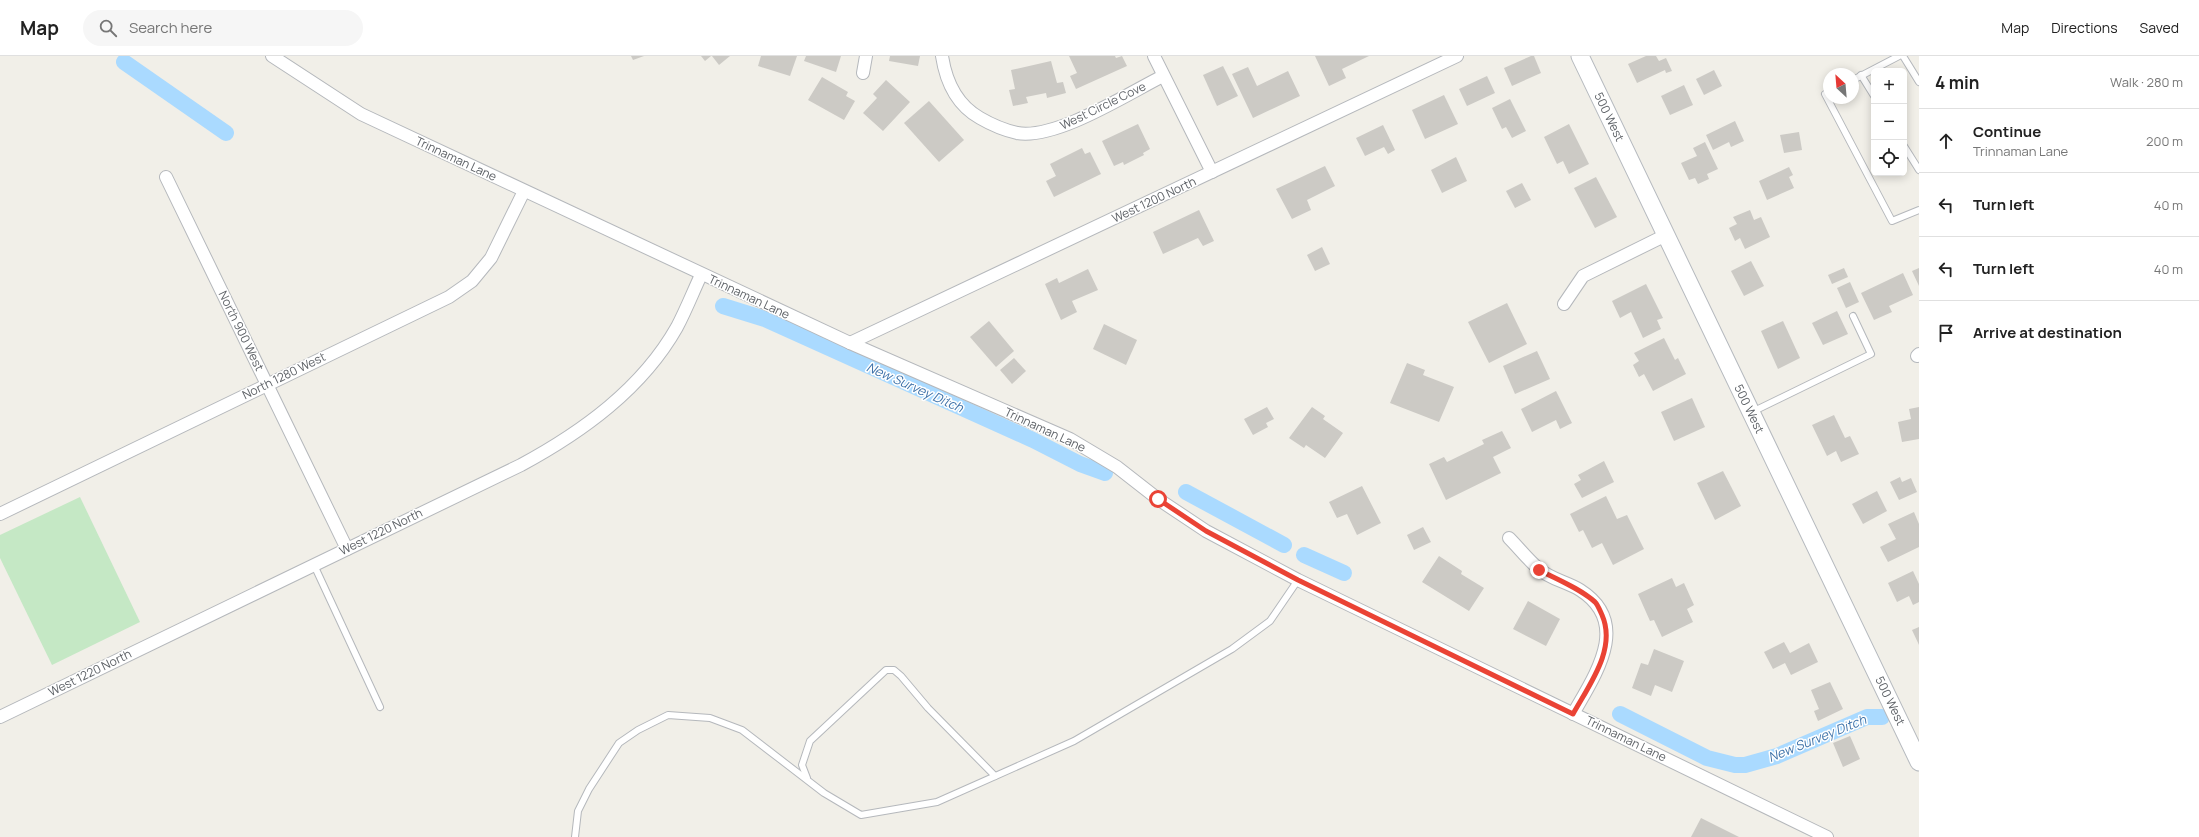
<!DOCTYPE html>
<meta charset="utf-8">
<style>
:root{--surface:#fff;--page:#f6f6f6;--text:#222;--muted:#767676;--line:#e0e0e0}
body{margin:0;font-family:Manrope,sans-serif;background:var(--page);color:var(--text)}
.controls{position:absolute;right:12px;top:12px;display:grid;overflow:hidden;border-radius:6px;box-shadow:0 2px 10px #0003}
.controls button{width:36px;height:36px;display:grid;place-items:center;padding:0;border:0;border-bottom:1px solid var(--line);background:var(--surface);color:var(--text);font:20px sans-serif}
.compass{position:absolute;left:1823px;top:12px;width:36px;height:36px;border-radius:50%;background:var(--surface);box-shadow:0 2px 10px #0003;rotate:334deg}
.stop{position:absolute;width:12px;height:12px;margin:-9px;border:3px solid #ea4335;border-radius:50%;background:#fff}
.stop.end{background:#ea4335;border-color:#fff;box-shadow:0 1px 4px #0008}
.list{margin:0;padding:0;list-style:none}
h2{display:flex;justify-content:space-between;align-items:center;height:52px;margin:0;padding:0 16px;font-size:17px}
h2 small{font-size:13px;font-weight:400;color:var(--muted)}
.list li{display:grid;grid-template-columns:26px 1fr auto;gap:12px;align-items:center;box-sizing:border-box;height:64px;padding:0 16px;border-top:1px solid var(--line)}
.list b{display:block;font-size:15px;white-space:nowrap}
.list p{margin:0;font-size:13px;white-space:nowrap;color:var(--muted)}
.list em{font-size:13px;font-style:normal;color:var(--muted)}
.icon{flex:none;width:22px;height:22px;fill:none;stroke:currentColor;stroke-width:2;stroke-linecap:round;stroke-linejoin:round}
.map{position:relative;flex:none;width:1919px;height:781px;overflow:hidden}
header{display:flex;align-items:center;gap:24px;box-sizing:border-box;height:56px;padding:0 20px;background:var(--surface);border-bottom:1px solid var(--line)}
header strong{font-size:19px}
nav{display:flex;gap:22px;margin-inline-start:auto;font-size:14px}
.search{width:280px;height:36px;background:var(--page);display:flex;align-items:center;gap:10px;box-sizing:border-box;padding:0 14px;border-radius:22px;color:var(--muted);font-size:15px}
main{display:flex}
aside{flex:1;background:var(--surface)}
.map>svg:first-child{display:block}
.green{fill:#c5e8c5}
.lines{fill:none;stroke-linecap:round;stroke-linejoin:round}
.canal{stroke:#aadaff;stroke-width:16}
.building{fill:#cccac5}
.lane-casing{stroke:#b5b8bc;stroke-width:8}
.street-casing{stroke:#b5b8bc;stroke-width:14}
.secondary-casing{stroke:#b6babf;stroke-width:19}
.lane{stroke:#fff;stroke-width:6}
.street{stroke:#fff;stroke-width:12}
.secondary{stroke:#fff;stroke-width:17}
.route{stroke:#ea4335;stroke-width:5}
.labels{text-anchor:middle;stroke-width:3;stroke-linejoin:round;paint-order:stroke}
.street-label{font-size:12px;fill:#5f6368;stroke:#fff}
.water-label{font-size:13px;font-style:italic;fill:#4174aa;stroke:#fff}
</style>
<header>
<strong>Map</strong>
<div class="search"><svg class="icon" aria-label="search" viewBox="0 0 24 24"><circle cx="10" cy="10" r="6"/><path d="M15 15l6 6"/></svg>Search here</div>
<nav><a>Map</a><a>Directions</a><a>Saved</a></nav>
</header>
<main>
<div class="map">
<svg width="1919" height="781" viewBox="0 0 1919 781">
<rect width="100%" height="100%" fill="#f1efe8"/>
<polygon class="green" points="80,441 140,566 52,609 0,502 0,479"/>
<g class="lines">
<g class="canal">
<polyline points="124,6 226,77"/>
<polyline points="723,250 765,263 1033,384 1080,408 1105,417"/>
<polyline points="1186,436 1284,489"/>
<polyline points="1304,499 1344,517"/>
<polyline points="1620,658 1707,702 1735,709 1745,709 1777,700 1867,661 1882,661"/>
</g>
</g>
<g class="building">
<polygon points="631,0 644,0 633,4"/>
<polygon points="701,0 711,0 705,5"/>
<polygon points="712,0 730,0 719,9"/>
<polygon points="761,0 797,0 790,20 758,10"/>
<polygon points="806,0 841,0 836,16 804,5"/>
<polygon points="890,0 920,0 918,10 889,5"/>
<polygon points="1069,0 1115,0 1116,2 1122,0 1127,10 1076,33 1070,20 1077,17"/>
<polygon points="1315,0 1369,0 1342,13 1346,22 1329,30"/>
<polygon points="1531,0 1534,0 1541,17 1512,30 1504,12"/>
<polygon points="1646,0 1656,0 1659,5 1666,2 1672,15 1666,17 1665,14 1637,27 1628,8"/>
<polygon points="1051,5 1057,27 1063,26 1066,37 1047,42 1046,37 1026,41 1028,47 1013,50 1009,34 1015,33 1011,14"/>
<polygon points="1223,10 1238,40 1217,50 1203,19"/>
<polygon points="1248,11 1257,30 1288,15 1300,40 1253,62 1232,18"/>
<polygon points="1714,14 1722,30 1704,39 1696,23"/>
<polygon points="1487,20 1495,37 1467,50 1459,33"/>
<polygon points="822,21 848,36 846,40 855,45 844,64 808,44"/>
<polygon points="886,24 910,46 883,75 863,57 877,42 873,38"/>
<polygon points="1684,29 1693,49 1670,59 1661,40"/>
<polygon points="1444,39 1458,68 1425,83 1412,54"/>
<polygon points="1510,43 1526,75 1512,82 1506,71 1502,73 1492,52"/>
<polygon points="929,45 964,84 939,106 904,67"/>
<polygon points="1735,65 1744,85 1731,91 1729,86 1713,94 1706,79"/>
<polygon points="1138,68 1150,93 1143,97 1144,99 1124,109 1123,106 1114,110 1102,85"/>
<polygon points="1569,68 1589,108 1569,118 1563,105 1557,108 1544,81"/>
<polygon points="1383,69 1395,94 1388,98 1384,91 1365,100 1356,82"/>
<polygon points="1799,76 1802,94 1784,97 1780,79"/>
<polygon points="1705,86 1718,113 1707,118 1709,123 1698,128 1695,122 1689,124 1681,107 1697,100 1693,92"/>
<polygon points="1082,92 1085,98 1090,96 1101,118 1054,141 1046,125 1056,120 1050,108"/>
<polygon points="1456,101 1467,125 1442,137 1431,114"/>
<polygon points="1325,110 1335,130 1307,144 1311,154 1292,163 1276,133"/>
<polygon points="1789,111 1793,119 1789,121 1794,132 1767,144 1759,125"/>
<polygon points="1596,121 1617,161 1595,172 1574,132"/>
<polygon points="1522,127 1531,144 1515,152 1506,135"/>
<polygon points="1199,154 1214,185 1203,190 1198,182 1163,198 1153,176"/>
<polygon points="1750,154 1754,164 1761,161 1770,181 1745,193 1740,182 1735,185 1729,172 1737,168 1733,161"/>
<polygon points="1322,191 1330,208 1315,215 1307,199"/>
<polygon points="1751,205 1764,230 1744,240 1731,215"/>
<polygon points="1844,212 1848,221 1832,228 1828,219"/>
<polygon points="1919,212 1919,230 1912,215"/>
<polygon points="1088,213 1098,234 1072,245 1077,256 1061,264 1045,228 1057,222 1059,227"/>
<polygon points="1903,217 1913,239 1889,250 1892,256 1874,264 1861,237"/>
<polygon points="1850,226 1859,246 1846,252 1837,232"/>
<polygon points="1646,228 1663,262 1657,264 1661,273 1643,282 1631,256 1620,262 1612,245"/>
<polygon points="1507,247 1527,288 1489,307 1468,266"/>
<polygon points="1837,255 1848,278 1823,289 1812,267"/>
<polygon points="989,265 1014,295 996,311 970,281"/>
<polygon points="1783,265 1800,302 1778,313 1761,275"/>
<polygon points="1104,268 1137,284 1126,309 1093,293"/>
<polygon points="1664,282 1675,304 1678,302 1686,318 1653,335 1644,318 1639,321 1633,309 1639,305 1634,297"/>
<polygon points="1537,295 1550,323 1515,338 1503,310"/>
<polygon points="1014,302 1026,315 1012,328 1000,314"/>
<polygon points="1407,307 1425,314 1423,319 1454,331 1439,366 1390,347"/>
<polygon points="1556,335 1572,367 1560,373 1556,364 1532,376 1521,353"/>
<polygon points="1692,342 1705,371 1674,385 1661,356"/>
<polygon points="1267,351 1274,363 1266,367 1268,371 1253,379 1244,363"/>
<polygon points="1312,351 1325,360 1323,363 1343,377 1325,402 1306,389 1304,392 1289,382"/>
<polygon points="1919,351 1919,383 1902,386 1898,366 1911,363 1909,353"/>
<polygon points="1834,359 1845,382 1850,380 1859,398 1841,406 1836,395 1827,400 1812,369"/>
<polygon points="1502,375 1511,392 1493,401 1501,417 1446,444 1429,408 1444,401 1447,406 1484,388 1482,384"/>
<polygon points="1604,405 1614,426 1582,442 1574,428 1581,424 1578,419"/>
<polygon points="1723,415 1741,450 1715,464 1697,427"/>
<polygon points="1900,421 1902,426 1911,422 1917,436 1899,444 1890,426"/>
<polygon points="1362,430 1381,467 1357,479 1347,458 1337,462 1329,446"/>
<polygon points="1877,435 1887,455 1863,468 1852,448"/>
<polygon points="1606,440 1617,463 1627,459 1644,493 1613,509 1602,487 1592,492 1583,474 1579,476 1570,458"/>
<polygon points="1914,456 1919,468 1919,491 1888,506 1880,491 1896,483 1888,468"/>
<polygon points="1423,471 1431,486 1414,494 1407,479"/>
<polygon points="1439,500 1462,515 1461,518 1484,532 1469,555 1422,526"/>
<polygon points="1913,515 1919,528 1919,546 1913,549 1909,540 1897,546 1888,527"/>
<polygon points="1672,522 1676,531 1684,527 1694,549 1687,553 1693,566 1662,581 1654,564 1650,565 1638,538"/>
<polygon points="1528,545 1560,563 1546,590 1513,573"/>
<polygon points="1919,571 1919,589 1912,574"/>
<polygon points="1784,586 1790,597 1809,587 1818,606 1791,619 1785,607 1773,613 1764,596"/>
<polygon points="1654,593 1684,605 1672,636 1655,629 1651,640 1632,632 1641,607 1648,609"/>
<polygon points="1830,626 1843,653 1818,665 1814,655 1819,653 1811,634"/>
<polygon points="1850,680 1860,703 1843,711 1833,687"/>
<polygon points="1701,762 1739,781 1691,781"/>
</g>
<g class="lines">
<defs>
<g id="lane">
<polyline points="1903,0 1919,26"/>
<polyline points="1861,19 1874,40"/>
<polyline points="1853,24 1899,0"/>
<polyline points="1829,36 1825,38 1892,165 1919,154"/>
<polyline points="1904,90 1919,114"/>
<polyline points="1752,356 1871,298 1853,260"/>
<polyline points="314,509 380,651"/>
<polyline points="807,722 802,709 810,685 886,614 894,614 901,620 928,652 995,720"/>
<polyline points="575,781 578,755 589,733 619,687 638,674 668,659 710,662 742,674 824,737 861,759 937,746 1074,685 1232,593 1270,565 1298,524"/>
</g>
<g id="street">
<polyline points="272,0 361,58 850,287 1070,383 1117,411 1158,443 1206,475 1298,524 1827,781"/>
<path d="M 942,0 C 946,26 957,49 980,62 C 992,69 1004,74 1017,77 C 1056,84 1127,38 1163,20"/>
<polyline points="1154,0 1212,116"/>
<polyline points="863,17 866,0"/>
<polyline points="166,121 347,493"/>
<polyline points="1564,248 1583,220 1666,179"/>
<polyline points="850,287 1457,0"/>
<polyline points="1917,300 1919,298"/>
<polyline points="0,458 449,241 472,225 491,202 524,135"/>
<path d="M 1509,482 C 1519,492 1528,504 1539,513 C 1550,523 1567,526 1580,534 C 1632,567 1595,619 1573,658"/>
<path d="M 0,661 L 521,409 C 582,376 642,333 677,271 C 686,254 693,236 701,219"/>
</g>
<polyline id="secondary" points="1580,0 1919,706"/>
</defs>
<use href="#lane" class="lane-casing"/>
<use href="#street" class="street-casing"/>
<use href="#secondary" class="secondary-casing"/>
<use href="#lane" class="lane"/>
<use href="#street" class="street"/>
<use href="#secondary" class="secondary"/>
</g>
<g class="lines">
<path class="route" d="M 1158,443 L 1206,475 L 1298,524 L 1573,658 C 1589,629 1617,593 1602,559 C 1600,555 1598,549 1595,546 C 1579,532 1558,524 1539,514"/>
</g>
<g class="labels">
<g class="street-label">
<text transform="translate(1103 50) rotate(-26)" y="4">West Circle Cove</text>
<text transform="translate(1609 61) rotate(64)" y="4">500 West</text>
<text transform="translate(456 103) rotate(25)" y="4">Trinnaman Lane</text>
<text transform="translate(1154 144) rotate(-25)" y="4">West 1200 North</text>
<text transform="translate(749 241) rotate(25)" y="4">Trinnaman Lane</text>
<text transform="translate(241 275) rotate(64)" y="4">North 900 West</text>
<text transform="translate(284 320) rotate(-26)" y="4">North 1280 West</text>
<text transform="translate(1749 353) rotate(64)" y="4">500 West</text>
<text transform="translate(1045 374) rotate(25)" y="4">Trinnaman Lane</text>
<text transform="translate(381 476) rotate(-26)" y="4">West 1220 North</text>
<text transform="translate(90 617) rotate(-26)" y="4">West 1220 North</text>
<text transform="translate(1890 645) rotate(64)" y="4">500 West</text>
<text transform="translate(1626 683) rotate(26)" y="4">Trinnaman Lane</text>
</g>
<g class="water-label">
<text transform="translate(915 331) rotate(24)" y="5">New Survey Ditch</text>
<text transform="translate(1817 682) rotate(-22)" y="5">New Survey Ditch</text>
</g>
</g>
</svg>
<div class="controls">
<button>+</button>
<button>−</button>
<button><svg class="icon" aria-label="locate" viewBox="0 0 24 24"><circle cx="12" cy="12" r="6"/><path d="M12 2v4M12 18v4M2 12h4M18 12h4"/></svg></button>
</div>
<svg class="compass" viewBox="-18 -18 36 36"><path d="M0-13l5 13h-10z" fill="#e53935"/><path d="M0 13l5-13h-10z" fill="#767676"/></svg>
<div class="stop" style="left:1158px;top:443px"></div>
<div class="stop end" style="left:1539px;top:514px"></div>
</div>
<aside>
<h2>4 min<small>Walk · 280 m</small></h2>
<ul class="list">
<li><svg class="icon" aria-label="ahead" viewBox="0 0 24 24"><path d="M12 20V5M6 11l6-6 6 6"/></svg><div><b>Continue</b><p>Trinnaman Lane</p></div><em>200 m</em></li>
<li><svg class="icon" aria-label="left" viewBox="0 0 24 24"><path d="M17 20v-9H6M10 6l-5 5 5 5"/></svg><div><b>Turn left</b></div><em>40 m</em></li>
<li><svg class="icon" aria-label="left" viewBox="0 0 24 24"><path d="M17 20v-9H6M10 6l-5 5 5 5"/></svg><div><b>Turn left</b></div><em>40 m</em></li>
<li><svg class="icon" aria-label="arrive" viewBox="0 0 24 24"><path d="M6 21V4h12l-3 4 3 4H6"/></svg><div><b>Arrive at destination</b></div></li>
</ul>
</aside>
</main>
